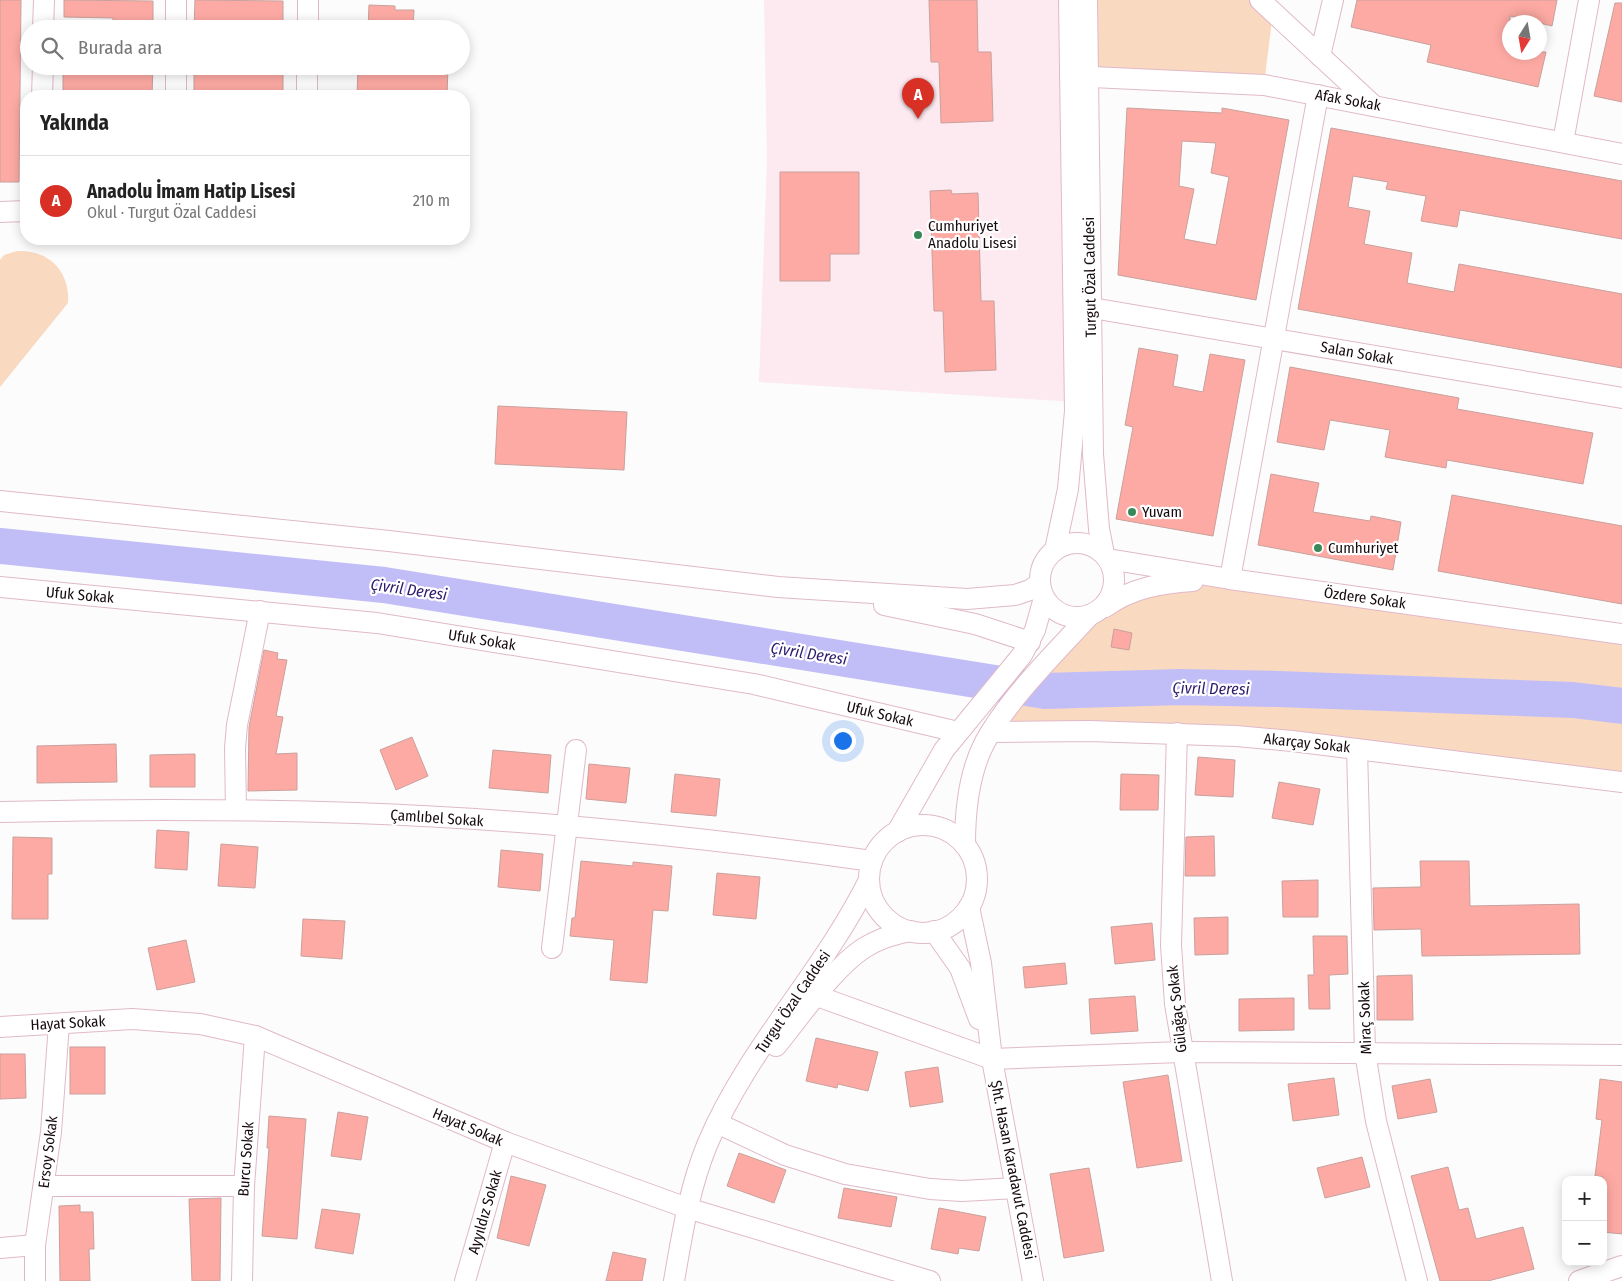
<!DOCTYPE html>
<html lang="tr">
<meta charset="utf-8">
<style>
:root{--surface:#fff;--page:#f2f2f2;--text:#222;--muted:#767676;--line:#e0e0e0;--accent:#d93025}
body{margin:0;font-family:"Fira Sans Condensed",sans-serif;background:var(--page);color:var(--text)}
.controls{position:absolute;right:15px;bottom:15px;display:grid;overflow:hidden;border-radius:10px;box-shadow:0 2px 12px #0003}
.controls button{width:45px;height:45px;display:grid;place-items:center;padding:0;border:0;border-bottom:1px solid var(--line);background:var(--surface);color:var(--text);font:25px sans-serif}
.compass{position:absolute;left:1502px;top:15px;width:45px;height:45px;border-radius:50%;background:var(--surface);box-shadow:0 2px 12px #0003;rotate:191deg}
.you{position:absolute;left:842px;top:740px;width:18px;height:18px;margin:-12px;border:4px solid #fff;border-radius:50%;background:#1a73e8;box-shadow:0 0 0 8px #1a73e833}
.badge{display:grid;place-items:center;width:32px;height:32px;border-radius:50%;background:var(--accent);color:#fff;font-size:16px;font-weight:700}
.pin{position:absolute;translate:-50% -41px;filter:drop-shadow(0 1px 2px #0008)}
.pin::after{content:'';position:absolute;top:26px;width:18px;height:15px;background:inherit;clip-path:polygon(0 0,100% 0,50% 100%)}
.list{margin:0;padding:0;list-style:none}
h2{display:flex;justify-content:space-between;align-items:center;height:65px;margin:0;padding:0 20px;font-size:21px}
h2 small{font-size:16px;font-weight:400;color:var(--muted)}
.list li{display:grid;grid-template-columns:32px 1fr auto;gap:15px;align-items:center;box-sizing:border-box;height:90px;padding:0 20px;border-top:1px solid var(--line)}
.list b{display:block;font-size:19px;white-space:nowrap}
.list p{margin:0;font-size:16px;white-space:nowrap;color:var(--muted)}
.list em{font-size:16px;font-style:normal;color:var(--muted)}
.icon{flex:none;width:28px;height:28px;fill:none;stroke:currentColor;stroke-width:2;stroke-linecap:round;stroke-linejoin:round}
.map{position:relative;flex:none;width:1622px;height:1281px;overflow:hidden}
.search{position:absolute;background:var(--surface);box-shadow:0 2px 12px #0003;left:20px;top:20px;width:450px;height:55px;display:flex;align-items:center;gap:12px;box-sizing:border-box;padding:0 18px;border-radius:28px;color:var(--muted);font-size:19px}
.panel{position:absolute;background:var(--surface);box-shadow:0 2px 12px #0003;left:20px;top:90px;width:450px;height:155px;border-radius:20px}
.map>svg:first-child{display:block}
.built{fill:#fdeaf1}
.green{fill:#fad9c1}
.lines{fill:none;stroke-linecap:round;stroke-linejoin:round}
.river{stroke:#c1bef7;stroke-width:36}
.building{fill:#feaaa4;stroke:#c9a09c;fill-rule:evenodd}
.minor-casing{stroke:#e0b9c9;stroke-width:22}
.minor{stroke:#fff;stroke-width:20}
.poi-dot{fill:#3a8858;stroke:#fff;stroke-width:2}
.labels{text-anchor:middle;stroke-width:4.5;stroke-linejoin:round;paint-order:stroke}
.street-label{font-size:15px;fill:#160a0f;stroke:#fff}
.poi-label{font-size:15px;fill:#160a0f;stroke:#fff;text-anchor:start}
.water-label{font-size:16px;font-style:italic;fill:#2d1a6a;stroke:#fff}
</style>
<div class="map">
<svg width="1622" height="1281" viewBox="0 0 1622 1281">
<rect width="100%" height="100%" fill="#fcfcfc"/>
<polygon class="built" points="764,0 1069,0 1075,402 759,382 767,161"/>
<g class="green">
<polygon points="1087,0 1260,0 1273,12 1264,85 1088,77"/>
<path d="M 17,251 C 49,250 70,271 68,303 L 0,387 L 0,260 L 4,255 Z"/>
<polygon points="1230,579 1622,634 1622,782 1292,741 994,727 1113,601"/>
</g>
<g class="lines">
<polyline class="river" points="0,546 384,585 1045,691 1180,687 1278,689 1573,700 1622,706"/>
</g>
<g class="building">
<polygon points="0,0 21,0 19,182 0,182"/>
<polygon points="64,0 153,1 153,29 113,29 113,18 64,17"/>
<polygon points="195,0 283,1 283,29 194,29"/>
<polygon points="929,0 977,0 978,52 991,52 993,121 941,123 939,62 931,62"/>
<polygon points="1357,0 1557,0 1552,26 1510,16 1510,52 1546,52 1538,87 1427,62 1431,45 1351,27"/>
<polygon points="1615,3 1622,3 1622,102 1594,96"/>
<polygon points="369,5 395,6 395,10 414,10 413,29 368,29"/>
<polygon points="63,66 153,66 152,96 63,96"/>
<rect x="194" y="66" width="89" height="30"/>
<polygon points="358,66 448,66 447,96 357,96"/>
<path d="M 1127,108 L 1222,113 L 1222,108 L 1289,120 L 1256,300 L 1118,275 ZM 1182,141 L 1216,143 L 1211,173 L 1229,177 L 1216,245 L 1184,239 L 1194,189 L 1179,186 Z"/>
<polygon points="1331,128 1622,181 1622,239 1460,210 1457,227 1421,221 1426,196 1386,189 1388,182 1353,176 1348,207 1370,211 1364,244 1412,253 1407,283 1454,292 1459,264 1622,294 1622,368 1298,309"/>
<polygon points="780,172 859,172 859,254 830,254 830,281 780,281"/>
<polygon points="951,190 952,194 978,193 981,301 994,301 996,370 945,372 943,311 934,311 930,191"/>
<polygon points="1139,348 1178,355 1173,386 1203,392 1210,354 1245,360 1213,536 1116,519 1133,427 1125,425"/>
<polygon points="1290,367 1459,398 1457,409 1593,433 1583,484 1447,460 1446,468 1385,457 1390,430 1330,420 1324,450 1277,442"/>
<polygon points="498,406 627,412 624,470 495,464"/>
<polygon points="1271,474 1319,483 1313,512 1370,521 1371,516 1401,522 1393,570 1258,545"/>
<polygon points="1452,495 1622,526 1622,604 1438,571"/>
<polygon points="1114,629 1132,633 1129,650 1111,647"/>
<polygon points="264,650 278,653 277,659 287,660 276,716 283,717 276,754 297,753 297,790 248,791 249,727"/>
<polygon points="412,737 428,776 396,790 380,750"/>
<polygon points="116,744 117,782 37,783 37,746"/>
<polygon points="493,750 551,755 548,793 489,788"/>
<polygon points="195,754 195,787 150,787 150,755"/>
<polygon points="1198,757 1235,760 1233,797 1195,795"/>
<polygon points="589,764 630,768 626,803 586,799"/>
<polygon points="675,774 720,779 716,816 671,812"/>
<polygon points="1121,774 1159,775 1158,810 1120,810"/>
<polygon points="1279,782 1320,789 1313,825 1272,818"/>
<polygon points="157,830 189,832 187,870 155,868"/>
<polygon points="1214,836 1215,876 1185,876 1186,837"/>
<polygon points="13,837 52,838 52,874 48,874 48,919 12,919"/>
<polygon points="221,844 258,847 255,888 218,886"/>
<polygon points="501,850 543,854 540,891 498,887"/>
<polygon points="581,861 633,866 633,862 672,866 668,911 653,910 647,983 610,980 614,940 570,936 572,918 575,918"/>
<polygon points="1420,861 1469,861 1470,906 1579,904 1580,954 1422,956 1421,929 1374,930 1373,888 1421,887"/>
<polygon points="717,873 760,877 756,919 713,915"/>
<polygon points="1318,880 1318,917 1283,917 1282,881"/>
<polygon points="1228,917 1228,954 1195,955 1194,918"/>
<polygon points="303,919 345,921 342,959 301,956"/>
<polygon points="1152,923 1155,960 1115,964 1111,927"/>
<polygon points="1313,936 1347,936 1348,974 1329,975 1330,1009 1309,1009 1308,975 1314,975"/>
<polygon points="186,940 195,982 157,990 148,948"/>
<polygon points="1065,963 1067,984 1025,988 1023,967"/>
<polygon points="1412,975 1413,1020 1377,1020 1377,976"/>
<polygon points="1135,996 1138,1031 1091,1034 1089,999"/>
<polygon points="1294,998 1294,1030 1239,1031 1239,999"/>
<polygon points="816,1038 878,1052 868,1091 838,1084 837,1088 806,1081"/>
<rect x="70" y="1047" width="35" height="47"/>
<polygon points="0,1054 25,1054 26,1098 0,1099"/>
<polygon points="938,1067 943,1102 910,1107 905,1072"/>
<polygon points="1168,1075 1182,1161 1137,1168 1123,1082"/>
<polygon points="1334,1078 1339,1115 1293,1121 1288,1084"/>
<polygon points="1430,1079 1437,1112 1398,1119 1392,1086"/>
<polygon points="1600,1079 1622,1082 1622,1234 1603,1232 1603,1177 1595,1176 1602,1120 1596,1119"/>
<polygon points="338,1112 368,1117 361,1160 331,1156"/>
<polygon points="269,1116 306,1119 297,1239 262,1236 269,1148 267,1148"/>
<polygon points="739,1153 786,1170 774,1203 727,1186"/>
<polygon points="1362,1157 1370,1187 1325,1198 1317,1168"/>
<polygon points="1448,1167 1459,1210 1468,1208 1476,1239 1523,1227 1534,1269 1488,1281 1440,1281 1411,1176"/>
<polygon points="1089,1168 1104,1251 1064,1258 1050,1174"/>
<polygon points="511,1176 546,1185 529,1246 497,1238"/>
<polygon points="844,1188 897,1197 891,1227 838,1218"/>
<polygon points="221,1198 220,1281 192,1281 189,1199"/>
<polygon points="80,1205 80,1212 93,1212 94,1249 89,1249 90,1281 60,1281 59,1206"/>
<polygon points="939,1208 986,1217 979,1251 959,1248 958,1254 931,1249"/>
<polygon points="322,1209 360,1214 353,1254 315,1248"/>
<polygon points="613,1252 646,1259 642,1281 606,1281"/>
</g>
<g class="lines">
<defs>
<g id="minor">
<polyline points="1087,0 1093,454 1099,529 1104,554"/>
<polyline points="1260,0 1372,104"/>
<polyline points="43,29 44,0"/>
<polyline points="176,29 176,0"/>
<polyline points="308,29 308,0"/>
<polyline points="1320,56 1333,0"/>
<polyline points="1070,76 1264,85 1622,154"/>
<polyline points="42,96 43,66"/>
<polyline points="176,96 176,66"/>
<polyline points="307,96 307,66"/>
<polyline points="1563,142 1589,0"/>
<polyline points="0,212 26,211"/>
<polyline points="1092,308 1622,398"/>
<polyline points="0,501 389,541 778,587 967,599 1015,595 1030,590 1040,583"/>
<circle cx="1077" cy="580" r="37"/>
<polyline points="1055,550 1068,489 1075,411 1069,0"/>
<polyline points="1108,559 1230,579 1622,634"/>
<polyline points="1230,579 1318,95"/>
<polyline points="0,587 377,623 754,684 958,732"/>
<polyline points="884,605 975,624 1030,642"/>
<path d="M 1105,607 C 1132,588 1160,583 1193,581"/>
<polyline points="991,732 1089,731 1236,736 1292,741 1622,782"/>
<polyline points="1177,733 1171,945 1175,1004 1222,1281"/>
<polyline points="1357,749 1365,1052 1376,1121 1417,1281"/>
<polyline points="236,810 235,748 237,725 260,611"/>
<path d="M 0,812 C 119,809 237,809 356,813 C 528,819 701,837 872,861"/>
<circle cx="923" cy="879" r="54"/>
<polyline points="897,832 944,750 1022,655 1035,630 1044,598"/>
<path d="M 965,845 C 965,811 969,772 985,742 C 1009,698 1056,652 1090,615"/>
<polyline points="969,907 981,963 992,1059 1033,1281"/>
<polyline points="934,931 960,968 979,1019"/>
<polyline points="552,948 576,750"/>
<polyline points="817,996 992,1059 1181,1052 1622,1055"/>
<polyline points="0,1027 132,1019 200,1024 255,1036 505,1142 687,1208 930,1281"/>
<path d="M 776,1046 C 800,1017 833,968 864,948 C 878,939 894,934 911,931"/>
<polyline points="717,1123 785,1155 845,1174 930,1189 962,1191 1016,1188"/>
<polyline points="44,1186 244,1186"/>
<polyline points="0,1248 35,1245"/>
<polyline points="35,1281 35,1245 51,1132 59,1024"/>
<polyline points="242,1281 244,1186 255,1036"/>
<polyline points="465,1281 505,1142"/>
<path d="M 674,1281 C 682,1235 689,1189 707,1145 C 747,1049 823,973 869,880"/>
<polyline points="1579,1281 1622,1266"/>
</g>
</defs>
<use href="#minor" class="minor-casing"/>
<use href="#minor" class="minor"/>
</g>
<g class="poi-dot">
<circle cx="918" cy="235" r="5"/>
<circle cx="1132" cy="512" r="5"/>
<circle cx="1318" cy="548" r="5"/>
</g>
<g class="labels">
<g class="street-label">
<text transform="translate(1348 100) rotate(10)" y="5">Afak Sokak</text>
<text transform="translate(1090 277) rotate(-91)" y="5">Turgut Özal Caddesi</text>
<text transform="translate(1357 353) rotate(10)" y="5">Salan Sokak</text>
<text transform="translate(80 595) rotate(5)" y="5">Ufuk Sokak</text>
<text transform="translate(1365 598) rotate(8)" y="5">Özdere Sokak</text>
<text transform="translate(482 640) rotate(9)" y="5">Ufuk Sokak</text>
<text transform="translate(880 714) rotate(13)" y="5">Ufuk Sokak</text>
<text transform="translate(1307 743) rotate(6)" y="5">Akarçay Sokak</text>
<text transform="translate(437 818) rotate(4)" y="5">Çamlıbel Sokak</text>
<text transform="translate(793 1002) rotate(-56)" y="5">Turgut Özal Caddesi</text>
<text transform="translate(1177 1009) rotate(-96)" y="5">Gülağaç Sokak</text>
<text transform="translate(1365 1018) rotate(-92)" y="5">Miraç Sokak</text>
<text transform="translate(68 1023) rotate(-3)" y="5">Hayat Sokak</text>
<text transform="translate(468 1127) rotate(23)" y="5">Hayat Sokak</text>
<text transform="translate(48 1152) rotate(-83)" y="5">Ersoy Sokak</text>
<text transform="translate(246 1159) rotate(-86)" y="5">Burcu Sokak</text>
<text transform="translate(1013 1170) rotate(79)" y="5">Şht. Hasan Karadavut Caddesi</text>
<text transform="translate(485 1212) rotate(-74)" y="5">Ayyıldız Sokak</text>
</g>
<g class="poi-label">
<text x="928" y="231">Cumhuriyet<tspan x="928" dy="17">Anadolu Lisesi</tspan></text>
<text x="1142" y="517">Yuvam</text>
<text x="1328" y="553">Cumhuriyet</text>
</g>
<g class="water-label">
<text transform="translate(409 589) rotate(8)" y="6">Çivril Deresi</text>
<text transform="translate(809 653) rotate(9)" y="6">Çivril Deresi</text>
<text transform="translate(1211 688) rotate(1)" y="6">Çivril Deresi</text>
</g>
</g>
</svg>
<div class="controls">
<button>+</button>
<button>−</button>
</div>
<svg class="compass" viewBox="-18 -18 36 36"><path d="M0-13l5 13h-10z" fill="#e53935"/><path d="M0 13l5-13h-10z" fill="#767676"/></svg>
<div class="you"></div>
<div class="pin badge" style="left:918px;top:119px">A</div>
<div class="search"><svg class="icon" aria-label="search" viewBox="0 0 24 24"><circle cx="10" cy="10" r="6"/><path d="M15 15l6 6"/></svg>Burada ara</div>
<section class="panel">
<h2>Yakında<small></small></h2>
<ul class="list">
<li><span class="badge">A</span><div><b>Anadolu İmam Hatip Lisesi</b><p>Okul · Turgut Özal Caddesi</p></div><em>210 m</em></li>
</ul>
</section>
</div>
